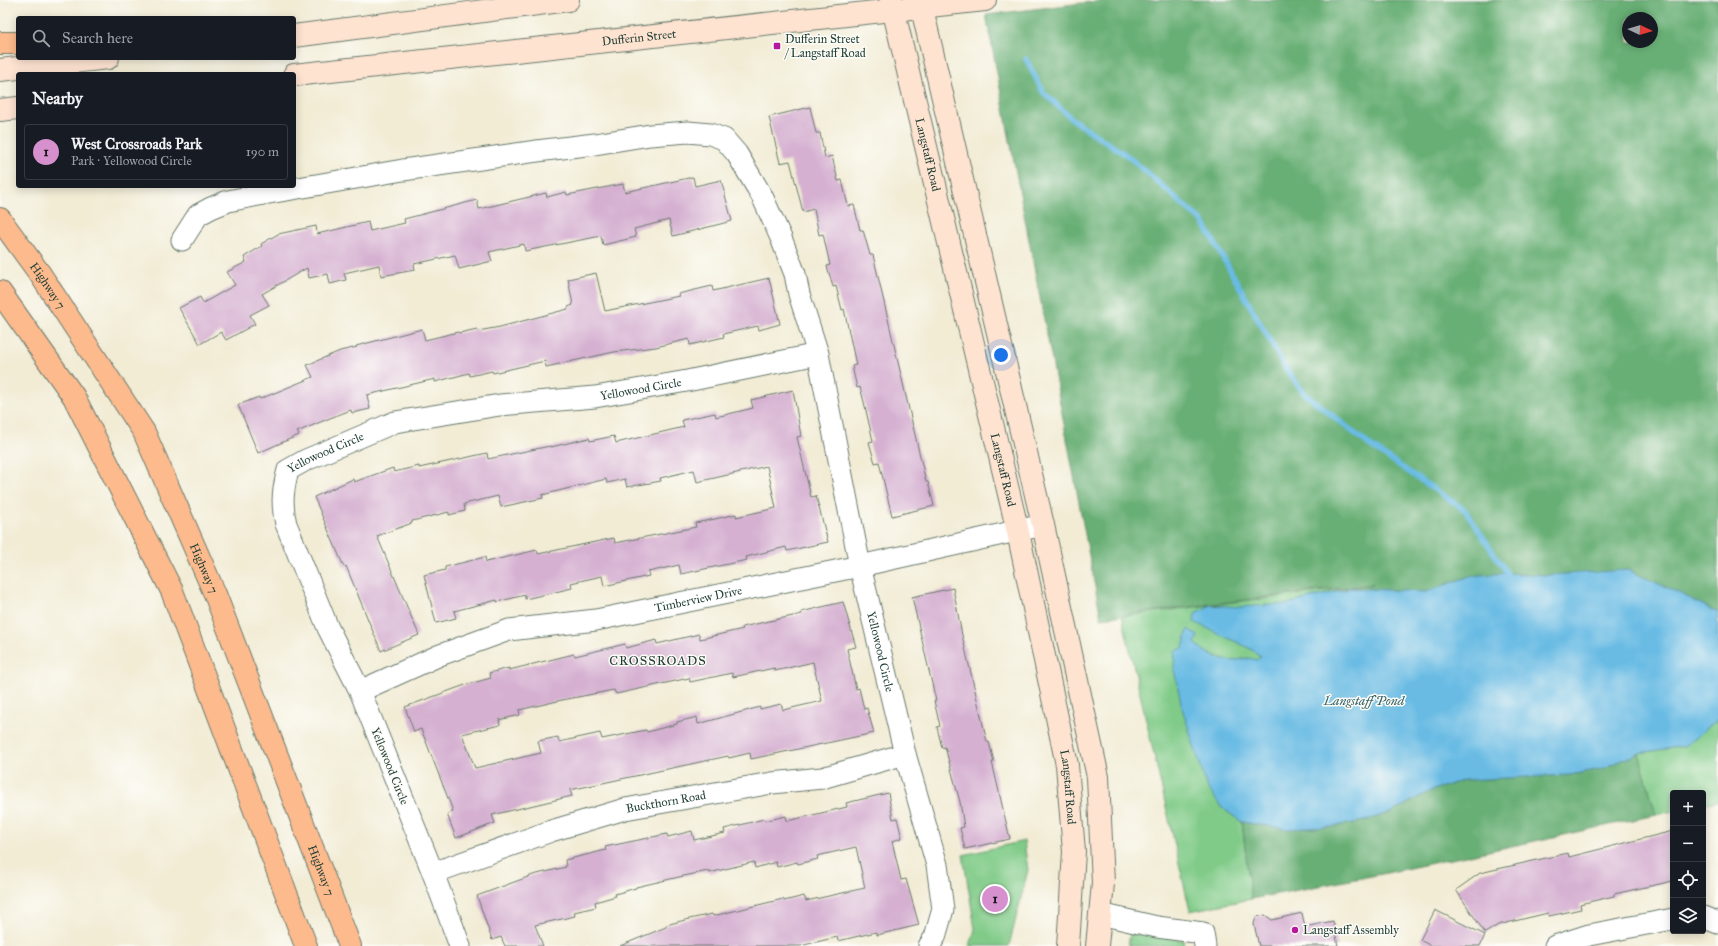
<!DOCTYPE html>
<meta charset="utf-8">
<style>
:root{--surface:#171b24;--page:#20242c;--text:#f1f3f6;--muted:#9ea1a6;--line:#363941;--accent:#d690ce}
body{margin:0;font-family:"IM FELL Great Primer",serif;background:var(--page);color:var(--text)}
.controls{position:absolute;right:12px;bottom:12px;display:grid;overflow:hidden;border-radius:4px;box-shadow:0 2px 10px #0003}
.controls button{width:36px;height:36px;display:grid;place-items:center;padding:0;border:0;border-bottom:1px solid var(--line);background:var(--surface);color:var(--text);font:20px sans-serif}
.compass{position:absolute;left:1622px;top:12px;width:36px;height:36px;border-radius:50%;background:var(--surface);box-shadow:0 2px 10px #0003;rotate:94deg}
.you{position:absolute;left:1001px;top:355px;width:14px;height:14px;margin:-10px;border:3px solid #fff;border-radius:50%;background:#1a73e8;box-shadow:0 0 0 6px #1a73e833}
.badge{display:grid;place-items:center;width:26px;height:26px;border-radius:50%;background:var(--accent);color:#111;font-size:13px;font-weight:700}
.pin{position:absolute;translate:-50% -50%;border:2px solid #fff;box-shadow:0 1px 4px #0006}
.list{margin:0;padding:0;list-style:none}
h2{display:flex;justify-content:space-between;align-items:center;height:52px;margin:0;padding:0 16px;font-size:17px}
h2 small{font-size:13px;font-weight:400;color:var(--muted)}
.list li{display:grid;grid-template-columns:26px 1fr auto;gap:12px;align-items:center;box-sizing:border-box;height:56px;margin:0 8px 8px;padding:0 8px;border:1px solid var(--line);border-radius:4px}
.list b{display:block;font-size:15px;white-space:nowrap}
.list p{margin:0;font-size:13px;white-space:nowrap;color:var(--muted)}
.list em{font-size:13px;font-style:normal;color:var(--muted)}
.icon{flex:none;width:22px;height:22px;fill:none;stroke:currentColor;stroke-width:2;stroke-linecap:round;stroke-linejoin:round}
.map{position:relative;flex:none;width:1718px;height:946px;overflow:hidden}
.search{position:absolute;background:var(--surface);box-shadow:0 2px 10px #0003;left:16px;top:16px;width:280px;height:44px;display:flex;align-items:center;gap:10px;box-sizing:border-box;padding:0 14px;border-radius:4px;color:var(--muted);font-size:15px}
.panel{position:absolute;background:var(--surface);box-shadow:0 2px 10px #0003;left:16px;top:72px;width:280px;height:116px;border-radius:4px}
.map>svg:first-child{display:block}
.green{fill:#80cb88;stroke:#50845e}
.forest{fill:#68af74;stroke:#447654;fill-rule:evenodd}
.water{fill:#69bbe4;stroke:#447c8c}
.lines{fill:none;stroke-linecap:round;stroke-linejoin:round}
.stream{stroke:#69bbe4;stroke-width:5.5}
.building{fill:#d5b0d1;fill-rule:evenodd}
.minor-casing{stroke:#697a6c;stroke-width:23}
.secondary-casing{stroke:#697a6c;stroke-width:24}
.primary-casing{stroke:#697a6c;stroke-width:24}
.motorway-casing{stroke:#697a6c;stroke-width:24}
.minor{stroke:#fff;stroke-width:21}
.secondary{stroke:#fee3d1;stroke-width:22}
.primary{stroke:#fcba8d;stroke-width:22}
.motorway{stroke:#fcba8d;stroke-width:22}
.poi-dot{fill:#b5179e;stroke:#fdfcf7;stroke-width:1.5}
.labels{text-anchor:middle;stroke-width:3;stroke-linejoin:round;paint-order:stroke}
.street-label{font-size:12px;fill:#1f3d34;stroke:#fdfcf7}
.poi-label{font-size:12px;fill:#1f3d34;stroke:#fdfcf7;text-anchor:start}
.neighbourhood-label{font-size:13px;letter-spacing:1px;fill:#1f3d34;stroke:#fdfcf7}
.water-label{font-size:13px;font-style:italic;fill:#356369;stroke:#fdfcf7}
</style>
<div class="map">
<svg width="1718" height="946" viewBox="0 0 1718 946">
<rect width="100%" height="100%" fill="#fdfcf7"/>
<filter id="ink" filterUnits="userSpaceOnUse"><feTurbulence type="fractalNoise" baseFrequency=".025" numOctaves="2"/><feDisplacementMap in="SourceGraphic" scale="8" xChannelSelector="R" yChannelSelector="G"/><feConvolveMatrix kernelMatrix="1 2 1 2 8 2 1 2 1" color-interpolation-filters="sRGB"/></filter>
<filter id="wash" filterUnits="userSpaceOnUse"><feTurbulence type="fractalNoise" baseFrequency=".012" numOctaves="4" result="noise"/><feDisplacementMap in="SourceGraphic" scale="16" xChannelSelector="R" yChannelSelector="G"/><feGaussianBlur stdDeviation="0.9" result="paint"/><feColorMatrix in="noise" values="0 0 0 0 0 0 0 0 0 0 0 0 0 0 0 0 0 1.4 0 .05"/><feComposite in="paint" operator="in"/></filter>
<g filter="url(#wash)">
<rect width="100%" height="100%" fill="#f2ecd5"/>
<g class="green">
<polygon points="1351,588 1287,604 1247,647 1261,656 1257,660 1247,658 1231,661 1204,652 1195,643 1188,630 1183,648 1221,807 1242,822 1251,899 1190,911 1122,616"/>
<polygon points="1718,719 1718,801 1703,804 1703,793 1673,793 1673,811 1656,815 1639,753 1685,746"/>
<polygon points="1024,841 1028,870 1009,946 970,946 975,929 963,855"/>
<polygon points="1131,926 1183,940 1184,946 1128,946"/>
</g>
<g class="forest">
<path d="M 1106,0 L 1718,0 L 1718,613 L 1681,594 L 1547,575 L 1470,576 L 1426,592 L 1351,588 L 1373,584 L 1101,618 L 986,15 ZM 1628,18 L 1652,18 L 1652,42 L 1628,42 Z"/>
<polygon points="1639,753 1656,815 1382,874 1251,899 1242,822 1288,829 1331,827 1364,821 1392,812 1430,791 1464,780 1570,775 1601,769"/>
</g>
<path class="water" d="M 1628,570 L 1681,594 L 1718,613 L 1718,719 L 1685,746 L 1639,753 L 1601,769 L 1570,775 L 1464,780 L 1430,791 L 1392,812 L 1364,821 L 1331,827 L 1288,829 L 1242,822 L 1221,807 L 1207,787 L 1182,708 L 1174,669 L 1175,651 L 1183,648 L 1188,629 L 1198,636 L 1195,643 C 1204,652 1219,661 1232,661 C 1241,660 1247,656 1257,660 L 1261,656 L 1247,647 L 1194,622 L 1195,614 L 1210,605 L 1240,607 L 1287,604 L 1351,588 L 1426,592 L 1470,576 L 1507,573 L 1547,575 Z"/>
<g class="lines">
<polyline class="stream" points="1026,59 1043,92 1072,119 1129,157 1203,222 1286,369 1304,393 1372,447 1465,510 1507,573"/>
</g>
<g id="blocks">
<g class="building">
<polygon points="810,107 816,133 820,133 825,158 832,156 838,181 842,180 848,206 854,205 860,230 863,230 870,255 873,255 926,482 928,482 934,506 892,516 879,462 875,463 869,442 873,441 864,402 860,387 857,388 852,366 856,365 844,309 842,310 836,286 833,287 827,266 830,265 823,234 819,235 814,209 803,212 790,161 780,163 769,117"/>
<polygon points="693,177 695,186 721,180 732,221 673,236 669,220 634,229 636,237 603,245 601,236 525,251 524,244 489,252 492,261 459,269 455,255 414,264 415,270 381,276 379,265 344,273 346,280 330,284 328,274 309,278 307,268 262,294 269,305 250,315 255,324 226,340 221,332 200,344 179,308 200,297 203,303 235,285 227,272 246,262 244,257 262,246 261,244 278,234 316,226 317,234 368,222 370,231 405,223 404,219 477,200 479,209 546,193 547,197 566,192 567,195 623,184 625,192"/>
<polygon points="596,273 605,311 679,296 678,294 712,286 713,291 769,278 780,324 759,330 758,326 723,334 724,337 690,345 689,339 656,347 614,352 546,367 545,361 493,373 492,371 470,376 469,373 435,382 435,379 367,395 370,409 352,413 351,410 330,418 297,432 299,435 258,453 238,405 259,397 260,399 313,377 307,365 340,351 357,347 356,346 422,329 425,340 458,332 459,333 477,329 478,331 500,327 568,309 568,307 573,305 568,279"/>
<polygon points="793,390 801,436 797,437 811,497 816,496 828,542 787,551 786,547 746,557 747,560 681,574 679,565 648,572 649,576 604,586 602,576 571,583 572,588 547,594 525,599 525,595 497,602 497,600 454,611 456,618 436,623 424,575 445,570 445,567 485,557 486,562 537,550 538,554 614,538 615,543 696,527 695,523 715,519 736,514 736,517 776,508 767,466 697,482 694,470 660,478 661,481 627,487 625,479 607,483 606,479 542,495 543,498 501,507 498,496 464,504 465,511 449,515 449,512 412,521 412,523 377,536 419,635 381,651 346,566 344,567 314,497 353,479 354,482 393,468 394,472 419,466 419,468 487,453 488,459 550,446 551,447 589,438 590,441 614,436 616,443 684,427 682,420 715,413 716,417 753,408 751,400"/>
<polygon points="953,588 962,635 987,742 989,742 994,762 992,762 1010,839 965,849 960,828 964,827 960,802 945,747 942,748 937,727 940,726 934,701 936,701 912,597"/>
<path d="M 843,602 L 856,647 L 847,649 L 856,689 L 859,688 L 864,709 L 867,708 L 874,733 L 751,759 L 750,753 L 729,758 L 728,756 L 570,790 L 572,796 L 492,815 L 495,823 L 456,838 L 447,814 L 453,811 L 430,752 L 421,729 L 414,732 L 405,707 L 465,685 L 491,678 L 489,673 L 509,668 L 509,670 L 574,654 L 575,656 L 625,644 L 626,648 L 656,640 L 657,644 L 699,634 L 700,639 L 743,629 L 742,627 L 802,614 L 801,612 ZM 813,662 L 822,701 L 783,710 L 781,704 L 760,709 L 760,707 L 698,724 L 697,717 L 677,722 L 677,724 L 647,732 L 646,730 L 602,739 L 600,733 L 559,742 L 558,737 L 538,741 L 541,753 L 475,768 L 462,734 L 500,725 L 499,720 L 520,715 L 519,710 L 562,700 L 614,690 L 616,694 L 689,678 L 690,682 L 732,673 L 733,677 L 774,668 L 775,671 Z"/>
<polygon points="888,793 893,819 897,818 902,838 892,841 901,880 906,879 919,925 877,935 876,932 838,941 837,937 800,946 620,946 666,927 666,925 685,920 712,914 713,916 783,899 784,901 804,896 806,901 865,888 856,847 817,856 818,859 798,864 797,862 777,867 776,862 755,868 754,862 709,873 708,871 679,877 636,887 636,888 615,894 616,896 595,902 596,907 574,912 575,916 535,925 543,946 505,946 501,937 492,940 477,896 533,875 566,867 565,860 606,850 605,847 667,834 668,837 692,831 694,840 725,833 724,829 764,819 765,821 786,816 787,821 847,807 846,803"/>
<polygon points="1673,831 1673,881 1614,894 1614,896 1580,904 1581,909 1549,916 1548,913 1498,925 1485,933 1456,890 1480,873 1568,853 1569,857"/>
<polygon points="1435,910 1485,935 1480,946 1431,946 1420,940"/>
<polygon points="1302,913 1305,927 1333,921 1338,946 1259,946 1254,924 1256,917 1265,915 1272,920"/>
</g>
</g>
</g>
<g filter="url(#ink)">
<use href="#blocks" fill-opacity="0" stroke="#697a6c" stroke-width="1"/>
<g class="lines">
<defs>
<g id="minor">
<path id="s1" d="M 182,240 L 198,215 L 211,208 L 228,201 L 269,193 L 403,170 L 537,151 L 595,144 L 650,135 L 688,132 L 710,134 L 724,139 L 737,154 L 762,196 L 781,238 L 795,274 L 799,294 L 818,354 L 860,566 L 905,754 L 937,865 L 943,909 L 935,937 L 929,946"/>
<path id="s2" d="M 360,691 L 440,655 L 509,630 L 596,620 L 860,566 L 1043,525"/>
<path id="s3" d="M 433,873 L 551,831 L 625,809 L 772,783 L 822,778 L 905,754"/>
<polyline points="1100,914 1157,927 1203,933 1205,946"/>
<polyline points="1703,917 1718,923"/>
<path id="s4" d="M 460,946 L 433,873 L 360,691 L 328,628 L 286,524 C 281,504 283,489 288,470 L 306,460 L 395,422 L 500,405 L 595,397 L 687,381 L 818,354"/>
<polyline points="1555,946 1589,935 1673,919"/>
</g>
<g id="secondary">
<path id="s5" d="M 891,0 L 1018,532 L 1067,765 L 1074,852 L 1068,946"/>
<polyline points="920,0 1043,525 1098,777 1103,883 1097,946"/>
<polyline points="294,36 568,0"/>
<polyline points="0,70 108,58"/>
<path id="s6" d="M 294,75 L 985,0"/>
<polyline points="0,110 18,108"/>
</g>
<g id="primary">
<path id="s7" d="M 0,219 L 40,274 L 144,432 L 215,594 L 350,946"/>
<polyline points="0,292 74,397 172,591 306,946"/>
</g>
<polyline id="motorway" points="0,43 18,43"/>
</defs>
<use href="#minor" class="minor-casing"/>
<use href="#secondary" class="secondary-casing"/>
<use href="#primary" class="primary-casing"/>
<use href="#motorway" class="motorway-casing"/>
<use href="#minor" class="minor"/>
<use href="#secondary" class="secondary"/>
<use href="#primary" class="primary"/>
<use href="#motorway" class="motorway"/>
</g>
</g>
<g class="poi-dot">
<rect x="773" y="42" width="8" height="8" rx="2"/>
<circle cx="1295" cy="930" r="4"/>
</g>
<g class="labels">
<g class="street-label">
<text dy="4" stroke="none"><textPath href="#s6" startOffset="347">Dufferin Street</textPath></text>
<text dy="4" stroke="none"><textPath href="#s5" startOffset="159">Langstaff Road</textPath></text>
<text dy="4" stroke="none"><textPath href="#s7" startOffset="82">Highway 7</textPath></text>
<text dy="4" stroke="none"><textPath href="#s4" startOffset="877">Yellowood Circle</textPath></text>
<text dy="4" stroke="none"><textPath href="#s4" startOffset="553">Yellowood Circle</textPath></text>
<text dy="4" stroke="none"><textPath href="#s5" startOffset="483">Langstaff Road</textPath></text>
<text dy="4" stroke="none"><textPath href="#s7" startOffset="406">Highway 7</textPath></text>
<text dy="4" stroke="none"><textPath href="#s2" startOffset="353">Timberview Drive</textPath></text>
<text dy="4" stroke="none"><textPath href="#s1" startOffset="1106">Yellowood Circle</textPath></text>
<text transform="translate(390 766) rotate(68)" y="4">Yellowood Circle</text>
<text dy="4" stroke="none"><textPath href="#s5" startOffset="807">Langstaff Road</textPath></text>
<text dy="4" stroke="none"><textPath href="#s3" startOffset="244">Buckthorn Road</textPath></text>
<text dy="4" stroke="none"><textPath href="#s7" startOffset="730">Highway 7</textPath></text>
</g>
<g class="poi-label">
<text x="785" y="43">Dufferin Street<tspan x="785" dy="14">/ Langstaff Road</tspan></text>
<text x="1303" y="934">Langstaff Assembly</text>
</g>
<g class="neighbourhood-label">
<text x="658" y="665">CROSSROADS</text>
</g>
<g class="water-label">
<text x="1364" y="705">Langstaff Pond</text>
</g>
</g>
</svg>
<div class="controls">
<button>+</button>
<button>−</button>
<button><svg class="icon" aria-label="locate" viewBox="0 0 24 24"><circle cx="12" cy="12" r="6"/><path d="M12 2v4M12 18v4M2 12h4M18 12h4"/></svg></button>
<button><svg class="icon" aria-label="layers" viewBox="0 0 24 24"><path d="M12 4l9 5-9 5-9-5zM3 14l9 5 9-5"/></svg></button>
</div>
<svg class="compass" viewBox="-18 -18 36 36"><path d="M0-13l5 13h-10z" fill="#e53935"/><path d="M0 13l5-13h-10z" fill="#9ea1a6"/></svg>
<div class="you"></div>
<div class="pin badge" style="left:995px;top:899px">1</div>
<div class="search"><svg class="icon" aria-label="search" viewBox="0 0 24 24"><circle cx="10" cy="10" r="6"/><path d="M15 15l6 6"/></svg>Search here</div>
<section class="panel">
<h2>Nearby<small></small></h2>
<ul class="list">
<li><span class="badge">1</span><div><b>West Crossroads Park</b><p>Park · Yellowood Circle</p></div><em>190 m</em></li>
</ul>
</section>
</div>
